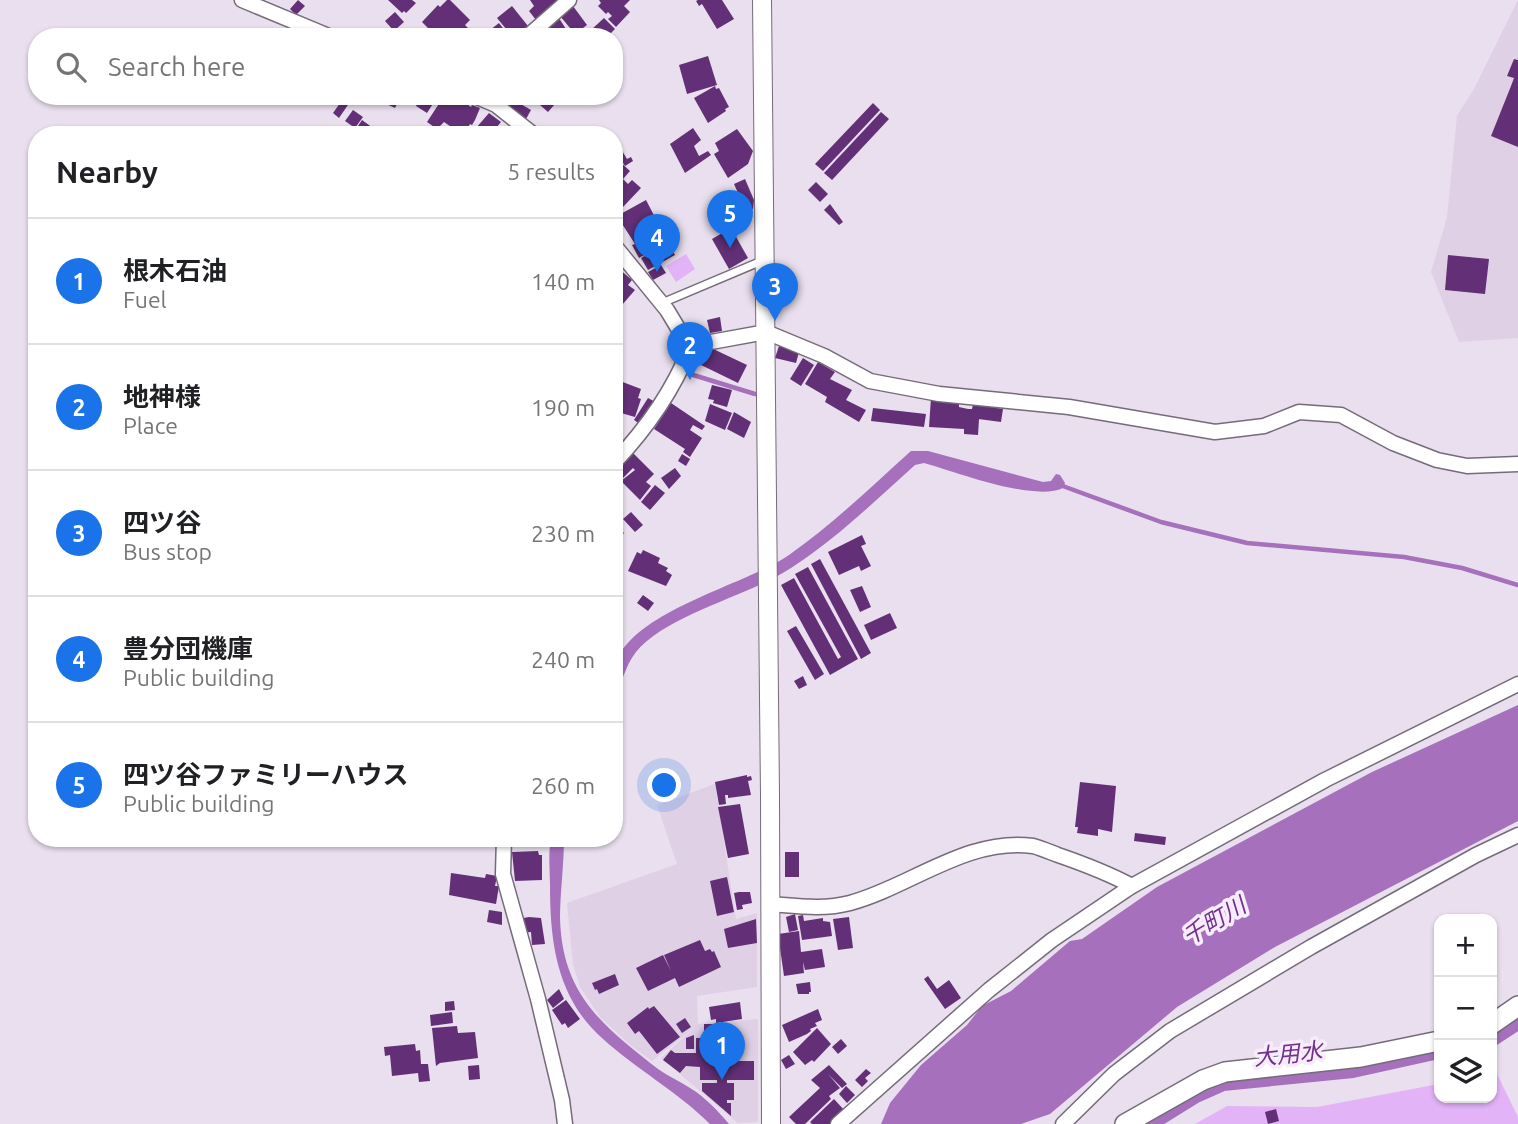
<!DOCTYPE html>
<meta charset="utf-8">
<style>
:root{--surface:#fff;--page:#f6f6f6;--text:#202124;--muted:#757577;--line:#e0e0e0;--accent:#1a73e8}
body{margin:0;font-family:Ubuntu,"Noto Sans JP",sans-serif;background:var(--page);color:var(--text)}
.controls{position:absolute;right:21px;bottom:21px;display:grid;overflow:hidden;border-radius:14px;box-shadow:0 2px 5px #0004}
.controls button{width:63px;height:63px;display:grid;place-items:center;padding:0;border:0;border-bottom:2px solid var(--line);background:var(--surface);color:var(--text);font:35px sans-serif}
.you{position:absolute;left:665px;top:786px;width:24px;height:24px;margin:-18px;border:5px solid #fff;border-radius:50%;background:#1a73e8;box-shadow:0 0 0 10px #1a73e833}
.badge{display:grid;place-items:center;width:46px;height:46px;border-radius:50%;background:var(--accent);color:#fff;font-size:23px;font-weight:700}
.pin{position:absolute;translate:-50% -58px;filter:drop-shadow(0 2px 4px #0008)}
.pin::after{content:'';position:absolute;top:37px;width:24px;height:21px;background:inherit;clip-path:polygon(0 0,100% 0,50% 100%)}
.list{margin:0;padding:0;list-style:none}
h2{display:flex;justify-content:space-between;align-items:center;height:91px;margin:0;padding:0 28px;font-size:30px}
h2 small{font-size:23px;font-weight:400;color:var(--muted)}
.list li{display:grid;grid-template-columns:46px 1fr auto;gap:21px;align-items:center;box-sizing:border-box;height:126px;padding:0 28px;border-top:2px solid var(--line)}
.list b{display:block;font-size:26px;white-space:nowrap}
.list p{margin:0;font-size:23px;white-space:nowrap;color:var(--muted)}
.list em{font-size:23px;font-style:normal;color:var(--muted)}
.icon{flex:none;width:38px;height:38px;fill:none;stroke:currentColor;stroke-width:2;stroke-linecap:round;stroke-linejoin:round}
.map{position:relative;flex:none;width:1518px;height:1124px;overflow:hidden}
.search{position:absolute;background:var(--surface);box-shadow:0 2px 5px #0004;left:28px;top:28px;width:595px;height:77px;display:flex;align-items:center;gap:18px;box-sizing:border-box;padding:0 24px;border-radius:28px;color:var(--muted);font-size:26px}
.panel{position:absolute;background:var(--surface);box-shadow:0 2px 5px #0004;left:28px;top:126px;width:595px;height:721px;border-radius:28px}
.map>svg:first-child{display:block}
.built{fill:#dfd0e5}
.green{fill:#e3b3f7}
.water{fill:#a670bc}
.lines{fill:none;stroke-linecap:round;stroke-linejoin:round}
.stream{stroke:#a670bc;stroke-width:4.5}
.canal{stroke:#a670bc;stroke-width:14}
.building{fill:#633077}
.service-casing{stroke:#756c79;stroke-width:10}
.minor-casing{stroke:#756c79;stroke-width:17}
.tertiary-casing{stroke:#756c79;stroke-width:20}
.secondary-casing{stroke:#756c79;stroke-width:22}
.service{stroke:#fff;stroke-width:7}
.minor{stroke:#fff;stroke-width:14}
.tertiary{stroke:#fff;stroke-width:18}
.secondary{stroke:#fff;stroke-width:19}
.labels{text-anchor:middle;stroke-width:7;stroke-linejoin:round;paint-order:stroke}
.water-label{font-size:23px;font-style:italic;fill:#722f8b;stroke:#f7ecfc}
</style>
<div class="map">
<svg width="1518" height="1124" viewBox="0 0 1518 1124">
<rect width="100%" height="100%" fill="#e9dfee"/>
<g class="built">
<polygon points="1518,0 1518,338 1459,342 1431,272 1447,218 1457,116 1474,89"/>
<polygon points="715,784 736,919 757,913 757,987 697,996 698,1024 758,1019 758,1122 738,1123 661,1058 694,1028 652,1061 629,1044 600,1017 580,987 573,964 567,903 677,864 657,805"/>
</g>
<g class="green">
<polygon points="686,254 695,269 676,282 666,266"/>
<polygon points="1497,1074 1518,1117 1518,1124 1195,1124 1227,1106 1317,1107 1439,1084 1439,1098 1492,1098 1492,1075"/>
</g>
<g class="water">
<path d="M 911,451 L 928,451 L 1043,482 L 1051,481 L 1056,474 L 1060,475 L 1065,483 L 1063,488 C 1034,502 956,472 924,463 L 915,465 C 875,501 836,539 791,568 C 749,596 666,615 636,652 C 625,666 621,685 614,701 C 614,691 612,679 614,669 C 626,612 745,586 789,555 C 833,524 871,487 911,451 Z"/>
<polygon points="1518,705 1518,821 1275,947 1177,1007 1050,1114 1021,1124 881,1124 890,1103 921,1065 967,1025 982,1006 1011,991 1070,941 1082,939 1157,887 1372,772"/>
<path d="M 551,838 L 564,838 C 564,865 560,892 560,918 C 562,995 603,1026 658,1069 C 668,1076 679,1081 690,1088 C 705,1097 718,1111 729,1124 L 710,1124 C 677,1091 637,1070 602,1038 C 557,998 550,943 550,886 C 550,871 548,854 551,838 Z"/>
</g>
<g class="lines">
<g class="stream">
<polyline points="690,374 755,394"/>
<polyline points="1060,485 1161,522 1247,543 1404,557 1462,568 1518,585"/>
</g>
<g class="canal">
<polyline points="1492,1040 1518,1023"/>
<polyline points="1151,1124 1196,1096 1223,1084 1353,1071 1439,1052"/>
</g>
</g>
<g class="building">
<polygon points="298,0 305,6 296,15 290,9"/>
<polygon points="388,0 412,0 416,3 406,13 404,11 402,13"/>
<polygon points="447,0 450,0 470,20 465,25 475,35 473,37 445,37 441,34 437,37 422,22 438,5 440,7"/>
<polygon points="530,0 558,0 536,20 529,11 534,6"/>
<polygon points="599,0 630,0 624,6 630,12 616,27 608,19 612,16 608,12 606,14 598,6 601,3"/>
<polygon points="698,0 722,0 734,19 717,29 702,4 699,6 696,1"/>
<polygon points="512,6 528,26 520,32 518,29 511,35 497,18"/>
<polygon points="573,6 587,25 583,28 586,32 581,37 575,34 560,16"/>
<polygon points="395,12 404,22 394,31 385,21"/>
<polygon points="559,18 571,37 547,37 543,31"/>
<polygon points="604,18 615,29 607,37 597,37 591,30"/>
<polygon points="499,23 509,36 507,37 496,37 490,30"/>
<polygon points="708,56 717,85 687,94 679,65"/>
<polygon points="1514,59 1518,60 1518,147 1491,136 1511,86 1514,78 1507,76"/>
<polygon points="715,86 716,89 719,88 729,107 725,109 726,111 708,123 694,98"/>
<polygon points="345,96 352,99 339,118 333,113"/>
<polygon points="369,96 401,96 395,108"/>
<polygon points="422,96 436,99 427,113 416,106"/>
<polygon points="444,96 455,104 458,98 471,107 472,105 480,108 475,120 472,125 470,124 463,135 444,122 437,129 427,122"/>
<polygon points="535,96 562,96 548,112 540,105 542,102"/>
<polygon points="512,99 531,110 526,119 507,108"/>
<polygon points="873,103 880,110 823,171 815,164"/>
<polygon points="353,110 363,117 355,128 345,121"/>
<polygon points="881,112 889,119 832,180 824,173"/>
<polygon points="489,113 501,122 496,128 493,126 487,135 470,135"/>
<polygon points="362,120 373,128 368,135 363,135 356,129"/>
<polygon points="693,128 701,140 694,146 699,156 708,151 711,155 685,173 670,144"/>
<polygon points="737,129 753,151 748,164 728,178 714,154 719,151 715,143"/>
<polygon points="621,149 627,159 631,157 633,161 625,166 616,152"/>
<polygon points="618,160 630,171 623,179 628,184 632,180 641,188 623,207 614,198 614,161"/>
<polygon points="745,179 754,200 753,209 746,211 734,184"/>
<polygon points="816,182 828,194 820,202 808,190"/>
<polygon points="646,200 659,225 648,231 650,236 655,234 661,245 639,258 632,245 635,244 617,216"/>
<polygon points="830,204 843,222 839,225 824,210"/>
<polygon points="731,228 748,258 729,269 712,239"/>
<polygon points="668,243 675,255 648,270 641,258"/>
<polygon points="1448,255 1489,259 1485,294 1445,290"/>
<polygon points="661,265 666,273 653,280 648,272"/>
<polygon points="618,268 632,280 628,285 635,290 622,305 614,299 614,272"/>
<polygon points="720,317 722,331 710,333 707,320"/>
<polygon points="707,346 747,365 738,383 699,364"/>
<polygon points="779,346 799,352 796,363 775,358"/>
<polygon points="803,358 814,365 801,386 790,379"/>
<polygon points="818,362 835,372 830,379 852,390 846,400 866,410 859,422 825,402 827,397 805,384"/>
<polygon points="620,381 641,389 638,398 641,399 635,417 614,411 614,389 617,390"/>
<polygon points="712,385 732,390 727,407 713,403 714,400 708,399"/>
<polygon points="648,398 657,403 643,426 634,420"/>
<polygon points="931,398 959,401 959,407 968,409 972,409 973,404 1003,409 1001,422 971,418 979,419 978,435 964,434 964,429 929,427"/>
<polygon points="671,403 705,426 702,430 693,425 690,430 702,438 690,457 683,452 685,449 654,429"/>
<polygon points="710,404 732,413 725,430 705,421"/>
<polygon points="873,408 926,414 924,427 871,421"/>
<polygon points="734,412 751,422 744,438 727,429"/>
<polygon points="632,452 654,474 646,482 651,486 640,500 621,481 635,470 633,468 614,487 614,470"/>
<polygon points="682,454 690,459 686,466 678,461"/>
<polygon points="675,468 681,476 669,489 661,478"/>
<polygon points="655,485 665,493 650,510 641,502"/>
<polygon points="631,512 643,525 635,532 623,519"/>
<polygon points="614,525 624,533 614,544"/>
<polygon points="862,535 866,544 861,546 871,566 861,571 859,566 839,575 828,552"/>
<polygon points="643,550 660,558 658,563 668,568 666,571 672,575 666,586 628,571 637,552 641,554"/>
<polygon points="820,559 871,653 861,659 811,564"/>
<polygon points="808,567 858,659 830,675 781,585 794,578 838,659 841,657 795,574"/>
<polygon points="862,586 871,607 860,612 850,590"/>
<polygon points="643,595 654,603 648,611 637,603"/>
<polygon points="890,613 897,628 871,640 864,625"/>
<polygon points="796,626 824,674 815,680 787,631"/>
<polygon points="803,676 807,685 799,689 794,681"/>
<polygon points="747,775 747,777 751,776 752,780 748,781 751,795 728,798 728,795 725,795 726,804 719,805 715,782"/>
<polygon points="1080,782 1116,786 1112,832 1098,829 1098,836 1077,833 1078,827 1075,827"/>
<polygon points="740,804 749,854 728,858 718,807"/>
<polygon points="1135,833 1166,837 1165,845 1134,841"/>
<polygon points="538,851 539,855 542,855 542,880 515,881 512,852"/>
<rect x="785" y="852" width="14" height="25"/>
<polygon points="451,873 485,878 486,874 497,876 495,886 499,886 496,904 449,895"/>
<polygon points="727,877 734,912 717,916 710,881"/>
<polygon points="739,892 750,892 752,903 742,905 743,909 737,910 734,893"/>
<polygon points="489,910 502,912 502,925 487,922"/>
<polygon points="795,914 798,930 789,932 786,917"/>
<polygon points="803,915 804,921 823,918 823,921 830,922 832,936 802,940 798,916"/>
<polygon points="529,917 541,918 545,944 532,945 531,932 520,933 518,919"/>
<polygon points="849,917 853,948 838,950 833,919"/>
<polygon points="756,919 757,943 728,948 724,929"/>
<polygon points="799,931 801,952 822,949 825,967 805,970 803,962 804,973 784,976 778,934"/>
<polygon points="700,940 705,951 710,949 712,952 714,951 721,967 679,987 675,978 648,991 636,968 663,955 671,971 664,955"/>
<polygon points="615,974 619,985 599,994 597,989 595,990 592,983"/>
<polygon points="928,976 937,989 949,980 961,998 945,1009 924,979"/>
<polygon points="810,982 811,992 809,992 809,994 798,994 796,984"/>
<polygon points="559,989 564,999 553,1008 547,1000"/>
<polygon points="566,1000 580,1019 568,1028 565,1023 562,1025 552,1010"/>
<polygon points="454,1001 455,1010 445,1011 445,1002"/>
<polygon points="740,1002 742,1019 716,1023 716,1019 711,1020 709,1007"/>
<polygon points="654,1006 680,1037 657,1054 639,1031 635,1034 627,1023 648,1007 649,1009"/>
<polygon points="818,1009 822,1020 815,1023 817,1026 810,1029 811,1031 807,1034 789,1042 782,1025"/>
<polygon points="452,1012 453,1023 431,1026 430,1015"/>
<polygon points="685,1018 691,1027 682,1033 676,1024"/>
<polygon points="704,1024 732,1024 732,1042 740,1042 739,1061 754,1061 754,1080 727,1080 727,1083 734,1083 734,1100 727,1100 727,1103 731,1103 731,1116 702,1091 702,1083 717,1083 717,1080 700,1080 700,1067 686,1066 680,1073 663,1060 671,1050 675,1053 696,1053 696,1038 704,1038"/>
<polygon points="457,1026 458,1033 475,1032 478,1058 440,1063 436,1066 432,1028"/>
<polygon points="817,1028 831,1044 814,1062 812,1060 805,1065 793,1052"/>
<polygon points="694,1035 694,1049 686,1049 686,1038"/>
<polygon points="841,1039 847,1046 838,1054 832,1047"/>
<polygon points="415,1044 416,1051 420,1050 421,1064 428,1064 430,1081 419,1082 418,1073 392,1076 390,1055 385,1056 384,1047"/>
<polygon points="789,1055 795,1064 786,1069 781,1060"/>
<polygon points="479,1065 480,1079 469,1080 468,1066"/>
<polygon points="829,1065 847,1084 842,1088 828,1074 840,1088 829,1096 831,1099 805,1124 796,1124 789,1117 820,1088 811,1080"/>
<polygon points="866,1069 871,1073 865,1078 868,1081 862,1087 855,1080"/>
<polygon points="846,1086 855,1095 847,1103 839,1094"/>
<polygon points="834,1099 845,1111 831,1124 812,1124 810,1122"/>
<polygon points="1276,1109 1279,1121 1268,1124 1265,1112"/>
</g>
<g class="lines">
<defs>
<polyline id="service" points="662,303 764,260"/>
<g id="minor">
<polyline points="242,0 331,37"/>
<polyline points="527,37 569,0"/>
<polyline points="475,96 496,105 534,135"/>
<polyline points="614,245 667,310 690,348"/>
<path d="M 614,463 C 646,429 673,391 690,348 L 711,342 L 766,332 L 824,356 L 870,381 L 939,394 L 1069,407 L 1215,432 L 1264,426 L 1299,412 L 1341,415 L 1393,443 L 1437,460 L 1467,466 L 1518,464"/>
<polyline points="504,838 503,874 538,999 562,1100 565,1124"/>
<path d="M 770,904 C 797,906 824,910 850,903 C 910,887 967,837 1033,846 C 1041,848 1050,852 1058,855 C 1084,864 1108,873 1132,886"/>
<polyline points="838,1124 989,990 1052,940 1132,886 1325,780 1518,684"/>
<polyline points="1063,1124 1114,1074 1170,1031 1311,947 1476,855 1518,835"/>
</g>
<polyline id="tertiary" points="762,0 770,796 771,1124"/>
<g id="secondary">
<polyline points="1492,1024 1518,1006"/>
<polyline points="1125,1124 1203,1080 1225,1072 1361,1057 1439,1041"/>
</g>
</defs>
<use href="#service" class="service-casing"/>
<use href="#minor" class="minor-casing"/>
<use href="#tertiary" class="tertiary-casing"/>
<use href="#secondary" class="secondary-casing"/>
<use href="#service" class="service"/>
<use href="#minor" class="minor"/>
<use href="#tertiary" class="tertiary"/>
<use href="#secondary" class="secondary"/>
</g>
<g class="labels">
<g class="water-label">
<text transform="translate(1214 921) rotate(-31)" y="8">千町川</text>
<text transform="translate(1288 1054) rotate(-6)" y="8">大用水</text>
</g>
</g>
</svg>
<div class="controls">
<button>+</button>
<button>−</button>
<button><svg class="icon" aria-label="layers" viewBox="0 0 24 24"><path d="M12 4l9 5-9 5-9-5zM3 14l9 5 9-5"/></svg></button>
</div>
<div class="you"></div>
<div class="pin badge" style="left:722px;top:1080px">1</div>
<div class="pin badge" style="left:690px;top:380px">2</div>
<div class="pin badge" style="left:775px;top:321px">3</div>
<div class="pin badge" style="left:657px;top:272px">4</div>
<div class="pin badge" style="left:730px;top:248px">5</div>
<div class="search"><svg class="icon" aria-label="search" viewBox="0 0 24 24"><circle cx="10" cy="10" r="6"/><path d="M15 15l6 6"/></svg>Search here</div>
<section class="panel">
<h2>Nearby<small>5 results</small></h2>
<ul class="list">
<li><span class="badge">1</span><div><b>根木石油</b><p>Fuel</p></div><em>140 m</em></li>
<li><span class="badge">2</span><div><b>地神様</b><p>Place</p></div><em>190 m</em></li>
<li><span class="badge">3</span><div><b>四ツ谷</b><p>Bus stop</p></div><em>230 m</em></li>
<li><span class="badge">4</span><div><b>豊分団機庫</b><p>Public building</p></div><em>240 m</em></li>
<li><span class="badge">5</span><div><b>四ツ谷ファミリーハウス</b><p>Public building</p></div><em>260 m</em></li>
</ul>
</section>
</div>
